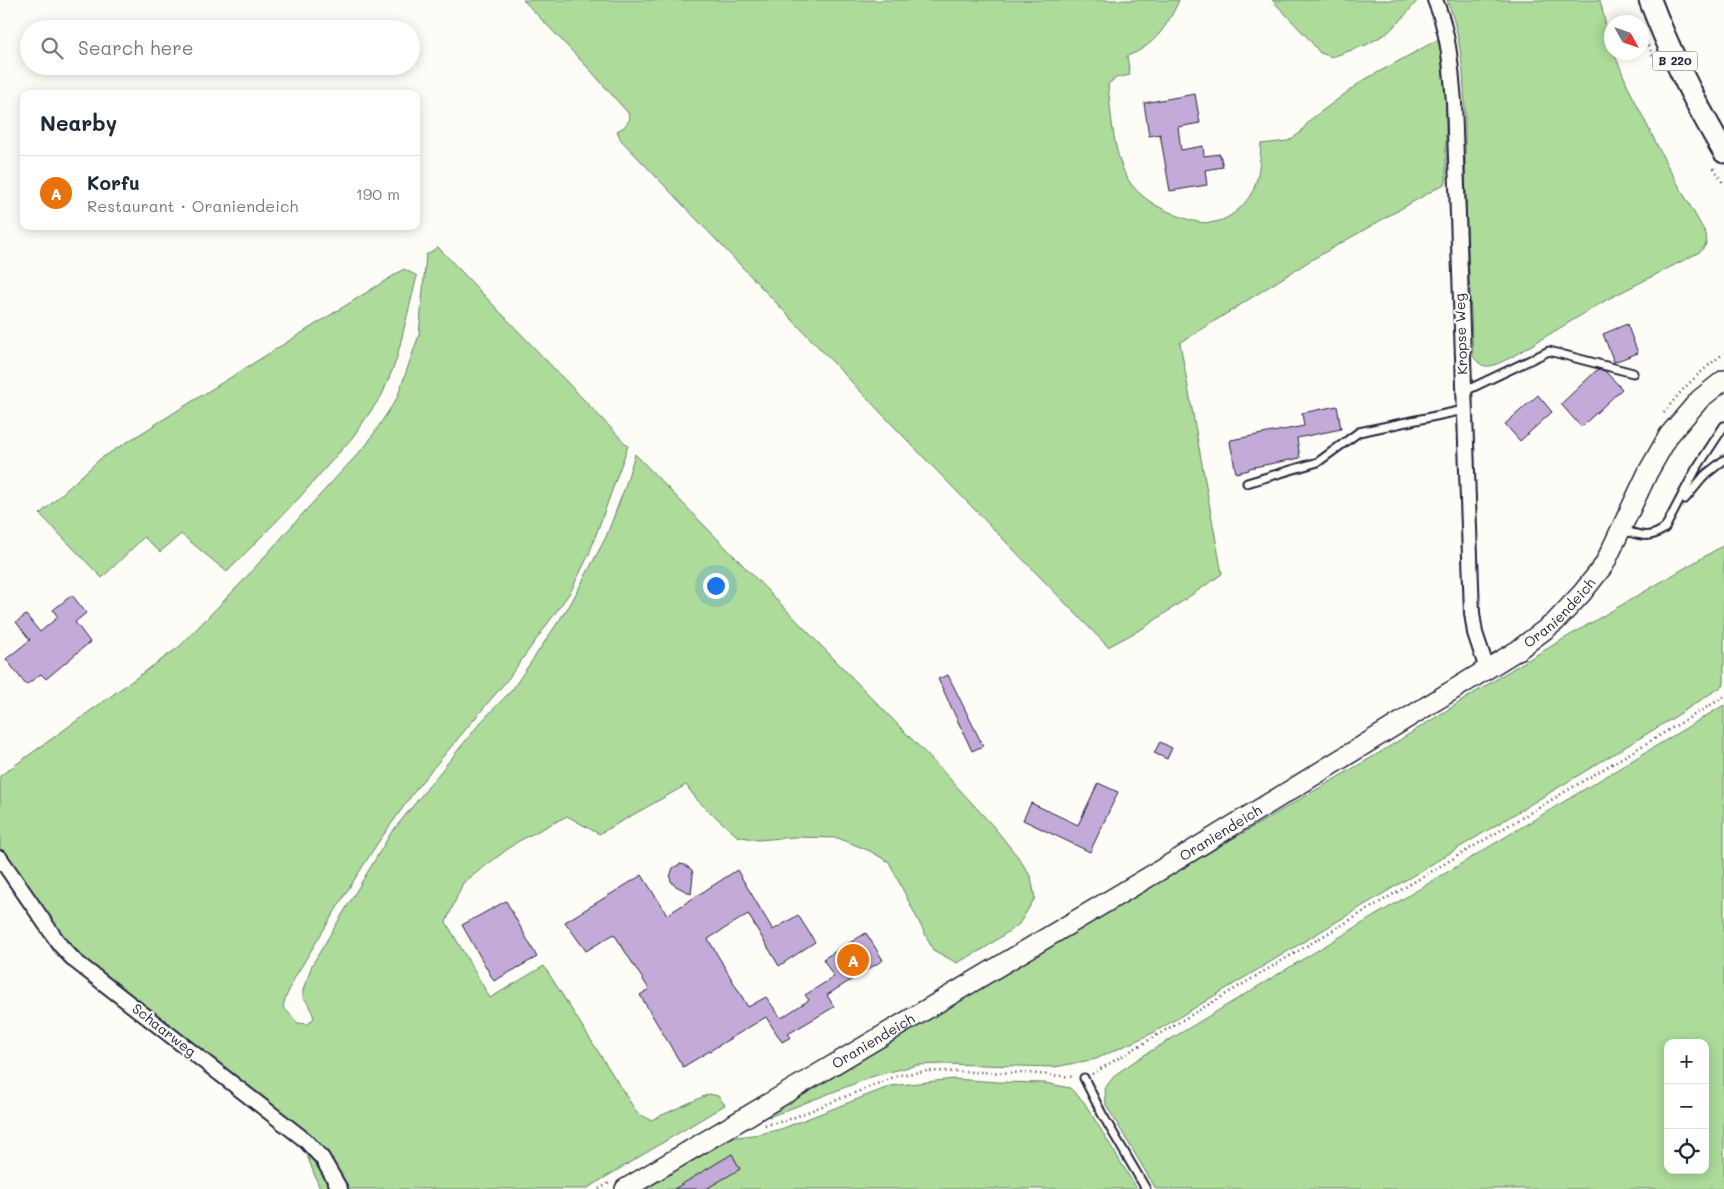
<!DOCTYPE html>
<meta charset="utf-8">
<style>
:root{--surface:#fff;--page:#f6f6f7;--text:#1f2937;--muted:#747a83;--line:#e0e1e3;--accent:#0b8043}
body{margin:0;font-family:Mali,sans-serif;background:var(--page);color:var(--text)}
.controls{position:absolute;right:15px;bottom:15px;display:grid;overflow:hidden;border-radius:10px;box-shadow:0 2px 12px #0003}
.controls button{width:45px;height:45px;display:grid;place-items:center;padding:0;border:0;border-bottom:1px solid var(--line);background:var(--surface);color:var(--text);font:25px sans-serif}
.compass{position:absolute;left:1604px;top:15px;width:45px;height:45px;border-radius:50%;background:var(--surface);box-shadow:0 2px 12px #0003;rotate:130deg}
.you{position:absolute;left:715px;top:585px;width:18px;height:18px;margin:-12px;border:4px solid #fff;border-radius:50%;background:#1a73e8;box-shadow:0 0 0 8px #1a73e833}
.badge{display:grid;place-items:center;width:32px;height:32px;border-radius:50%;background:var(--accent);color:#fff;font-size:16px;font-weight:700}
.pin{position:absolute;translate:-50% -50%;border:2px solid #fff;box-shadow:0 1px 5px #0006}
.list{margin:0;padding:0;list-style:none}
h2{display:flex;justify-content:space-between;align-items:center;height:65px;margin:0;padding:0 20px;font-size:21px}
h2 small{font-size:16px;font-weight:400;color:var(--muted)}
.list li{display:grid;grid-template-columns:32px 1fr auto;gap:15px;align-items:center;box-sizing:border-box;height:75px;padding:0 20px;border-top:1px solid var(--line)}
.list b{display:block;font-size:19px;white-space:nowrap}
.list p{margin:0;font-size:16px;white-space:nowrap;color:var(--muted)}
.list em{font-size:16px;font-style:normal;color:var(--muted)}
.icon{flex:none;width:28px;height:28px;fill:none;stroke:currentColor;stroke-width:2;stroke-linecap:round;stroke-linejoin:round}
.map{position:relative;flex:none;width:1724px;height:1189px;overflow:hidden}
.search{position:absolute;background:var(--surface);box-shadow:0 2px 12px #0003;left:20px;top:20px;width:400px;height:55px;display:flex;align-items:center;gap:12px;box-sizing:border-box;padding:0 18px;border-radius:28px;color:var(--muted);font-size:19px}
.panel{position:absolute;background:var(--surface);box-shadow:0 2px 12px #0003;left:20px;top:90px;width:400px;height:140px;border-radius:10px}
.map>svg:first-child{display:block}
.green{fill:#acdb9a;stroke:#677e6a;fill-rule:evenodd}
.building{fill:#c3aad8;stroke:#22223b}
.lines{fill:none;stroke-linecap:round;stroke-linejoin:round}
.lane-casing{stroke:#22223b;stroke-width:11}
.street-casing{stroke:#22223b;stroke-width:18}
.secondary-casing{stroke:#22223b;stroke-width:22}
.primary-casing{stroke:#22223b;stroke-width:25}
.path{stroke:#22223b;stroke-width:2.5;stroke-dasharray:1 4;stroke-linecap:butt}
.lane{stroke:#fdfcf7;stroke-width:7}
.street{stroke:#fdfcf7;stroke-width:14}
.secondary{stroke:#fdfcf7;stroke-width:19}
.primary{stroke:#fdfcf7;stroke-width:21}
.labels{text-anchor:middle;stroke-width:4;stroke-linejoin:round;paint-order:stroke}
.shield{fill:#fdfcf7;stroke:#646373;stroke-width:1}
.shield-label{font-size:12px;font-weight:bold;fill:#22223b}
.street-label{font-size:14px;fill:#22223b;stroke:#fdfcf7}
</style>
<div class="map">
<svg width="1724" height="1189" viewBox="0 0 1724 1189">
<rect width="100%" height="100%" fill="#fdfcf7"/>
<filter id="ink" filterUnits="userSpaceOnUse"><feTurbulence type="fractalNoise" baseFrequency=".02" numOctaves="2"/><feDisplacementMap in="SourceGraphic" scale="10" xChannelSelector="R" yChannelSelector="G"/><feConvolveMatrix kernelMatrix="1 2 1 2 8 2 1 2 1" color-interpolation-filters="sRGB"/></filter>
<g filter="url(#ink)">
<g class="green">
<path d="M 523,0 L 1179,0 C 1168,25 1154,47 1127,56 L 1130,75 L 1116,78 L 1108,84 C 1111,113 1113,159 1131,184 C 1142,198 1157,207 1174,214 C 1201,226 1221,228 1243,205 C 1245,202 1248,199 1250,196 C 1259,182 1260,161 1261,144 L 1288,141 L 1300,133 L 1310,120 L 1362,81 L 1439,39 L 1446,100 L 1446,183 L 1308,262 L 1180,343 L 1222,574 L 1145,627 L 1108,647 L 905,438 L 621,140 L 617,131 L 624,127 L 630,119 L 628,113 L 591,71 Z"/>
<polygon points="1272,0 1418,0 1401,20 1387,33 1366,45 1332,57 1320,53 1308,38"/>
<path d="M 1447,0 L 1600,0 L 1612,52 L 1614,53 L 1630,91 L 1666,163 L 1706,234 C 1708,243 1705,248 1698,253 L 1608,299 L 1510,358 C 1494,365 1484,373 1473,356 C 1470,291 1466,226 1465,162 C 1465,109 1467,50 1447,0 Z"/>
<polygon points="438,247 628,446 589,554 571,591 508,679 419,785 377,844 349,888 295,977 285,999 283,1007 298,1023 308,1024 314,1018 310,1006 303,997 303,990 312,965 391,833 480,723 512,690 571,603 606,537 625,487 635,454 939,767 993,826 1018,857 1031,877 1035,898 1019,924 985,948 957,963 933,950 889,862 870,851 838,838 795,837 758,840 737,836 698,801 686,785 599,834 567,816 517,842 463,883 446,922 490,998 544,966 637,1113 651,1120 709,1094 718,1096 725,1105 586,1189 344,1189 323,1153 74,953 58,933 0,850 0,776 179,647 242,582 307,509 367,444 397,398 419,335 426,255"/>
<polygon points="404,269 417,276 396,361 382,395 352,438 299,498 227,572 181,534 160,552 144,537 102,578 40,514 100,459"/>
<polygon points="1724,545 1724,685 1673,718 1153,1033 1096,1059 1055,1067 944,1064 917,1065 874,1076 769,1117 767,1116 953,1003 1379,753 1514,668"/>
<path d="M 1724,705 L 1724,1189 L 1156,1189 L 1106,1105 L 1105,1088 L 1116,1074 L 1141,1057 ZM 1668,1043 L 1705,1043 L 1705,1170 L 1668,1170 Z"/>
<polygon points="954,1079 998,1082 1045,1083 1070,1088 1084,1102 1137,1189 645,1189 730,1138 760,1134 781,1129 891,1086"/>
<polygon points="301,1140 316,1158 335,1189 320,1189"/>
</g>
<g class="building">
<polygon points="1195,94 1200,123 1178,127 1181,150 1203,146 1204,156 1220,154 1223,167 1205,170 1207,185 1170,191 1160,134 1149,136 1144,103"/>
<polygon points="1627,324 1638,353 1614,362 1603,334"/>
<polygon points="1598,369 1605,371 1622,389 1581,427 1561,404"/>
<polygon points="1538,395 1552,412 1520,441 1505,424"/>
<polygon points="1337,406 1341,429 1297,438 1300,458 1249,468 1249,470 1236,473 1230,442 1231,440 1304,426 1302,413"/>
<polygon points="72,595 86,613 75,622 90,642 46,679 41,674 26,685 6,659 30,640 16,622 26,615 40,632 58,617 53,610"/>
<polygon points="948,675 983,746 972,751 938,679"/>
<polygon points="1160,742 1172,748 1167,759 1154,753"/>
<polygon points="1098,783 1118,792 1090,852 1023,820 1031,803 1078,825"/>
<polygon points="680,864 685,865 692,870 693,875 691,894 674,885 671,881 670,877 673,868"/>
<polygon points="737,870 773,930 798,915 815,942 779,966 748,914 708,939 748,1007 766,997 781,1018 809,1000 805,995 834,977 823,959 866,933 883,960 827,995 834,1007 788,1034 791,1037 782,1042 766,1017 683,1067 640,995 649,989 614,934 586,951 565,922 642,875 667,915"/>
<polygon points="506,901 537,957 494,981 462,925"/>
<polygon points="732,1154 740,1169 706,1189 674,1189"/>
</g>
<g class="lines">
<defs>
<g id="lane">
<polyline points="1463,392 1549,351 1633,373"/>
<polyline points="1247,483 1318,462 1359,432 1464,410"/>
<polyline points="1685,499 1705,475 1724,460"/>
<path d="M 1622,530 C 1640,535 1649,540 1665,528 L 1696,469 L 1724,426"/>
<polyline points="1084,1078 1102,1114 1146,1189"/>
</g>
<g id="street">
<path d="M 1435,0 C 1449,33 1451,67 1454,102 L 1472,613 L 1475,633 L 1487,669"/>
<polyline points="0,858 60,945 75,961 305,1140 322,1158 340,1189"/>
</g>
<g id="secondary">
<path id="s1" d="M 625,1189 L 1167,866 L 1518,650 L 1555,622 L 1582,593 L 1604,565 L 1648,472 L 1669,435 L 1700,399 L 1724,380"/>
</g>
<path id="primary" d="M 1650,0 C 1670,53 1695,103 1724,152"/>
</defs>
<use href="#lane" class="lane-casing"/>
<use href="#street" class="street-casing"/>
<use href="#secondary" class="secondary-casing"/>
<use href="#primary" class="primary-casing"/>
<g class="path">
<polyline points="1642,32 1654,58"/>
<polyline points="1714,168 1724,185"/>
<path d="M 1664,413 C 1681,389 1701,371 1724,353"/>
<polyline points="1092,1074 1724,697"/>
<polyline points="765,1125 785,1121 899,1075 927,1071 1026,1073 1075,1077"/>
<polyline points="599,1189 611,1182"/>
</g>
<use href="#lane" class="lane"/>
<use href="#street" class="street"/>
<use href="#secondary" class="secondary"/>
<use href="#primary" class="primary"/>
</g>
</g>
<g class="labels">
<rect class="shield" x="1652.5" y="51.5" width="45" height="19" rx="4"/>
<g class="shield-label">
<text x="1675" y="65">B 220</text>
</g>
<g class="street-label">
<text transform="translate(1461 334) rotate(-92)" y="5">Kropse Weg</text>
<text dy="5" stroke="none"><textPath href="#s1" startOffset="1099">Oraniendeich</textPath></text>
<text dy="5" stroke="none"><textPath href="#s1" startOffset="694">Oraniendeich</textPath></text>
<text transform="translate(164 1030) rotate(38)" y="5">Schaarweg</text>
<text dy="5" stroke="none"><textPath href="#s1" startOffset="289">Oraniendeich</textPath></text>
</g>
</g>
</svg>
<div class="controls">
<button>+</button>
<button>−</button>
<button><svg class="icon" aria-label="locate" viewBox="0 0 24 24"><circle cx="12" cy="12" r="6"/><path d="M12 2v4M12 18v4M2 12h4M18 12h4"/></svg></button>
</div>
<svg class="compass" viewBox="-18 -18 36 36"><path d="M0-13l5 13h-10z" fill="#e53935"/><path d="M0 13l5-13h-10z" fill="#747a83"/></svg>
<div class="you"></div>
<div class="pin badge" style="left:853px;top:960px;background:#e8710a">A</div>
<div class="search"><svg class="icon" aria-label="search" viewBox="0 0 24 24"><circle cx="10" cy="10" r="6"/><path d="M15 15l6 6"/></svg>Search here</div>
<section class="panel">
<h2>Nearby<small></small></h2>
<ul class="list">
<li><span class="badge" style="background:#e8710a">A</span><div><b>Korfu</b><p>Restaurant · Oraniendeich</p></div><em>190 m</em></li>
</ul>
</section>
</div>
